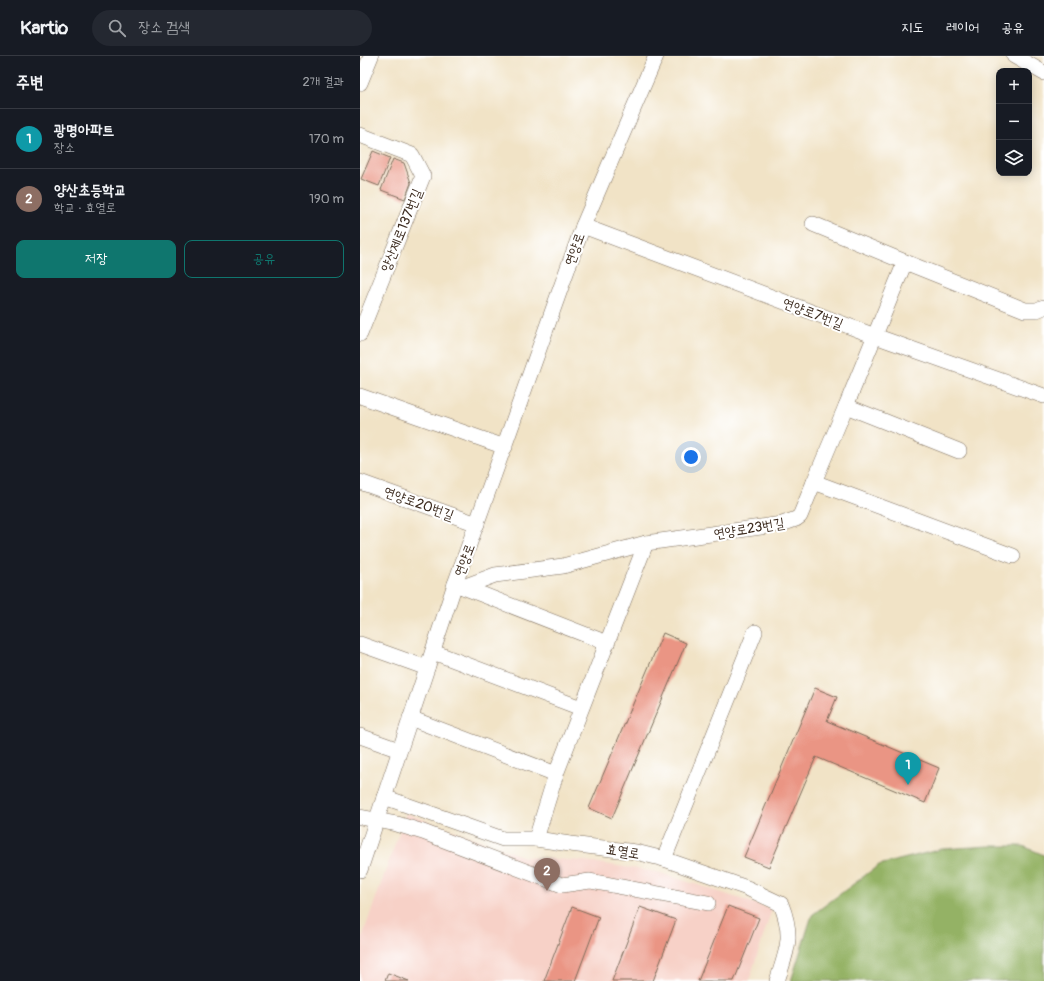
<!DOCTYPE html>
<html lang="ko">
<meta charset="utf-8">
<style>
:root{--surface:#171b24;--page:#242831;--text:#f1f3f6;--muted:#9ea1a6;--line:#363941;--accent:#0f766e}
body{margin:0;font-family:Pangolin,"Poor Story",sans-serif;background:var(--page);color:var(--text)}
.controls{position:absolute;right:12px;top:12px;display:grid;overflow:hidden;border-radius:8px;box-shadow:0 2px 10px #0003}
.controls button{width:36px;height:36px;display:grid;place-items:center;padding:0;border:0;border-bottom:1px solid var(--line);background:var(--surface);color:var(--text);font:20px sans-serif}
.you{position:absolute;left:331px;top:401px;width:14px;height:14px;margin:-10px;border:3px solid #fff;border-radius:50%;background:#1a73e8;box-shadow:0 0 0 6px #1a73e833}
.badge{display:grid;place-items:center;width:26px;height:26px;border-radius:50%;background:var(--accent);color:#fff;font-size:13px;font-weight:700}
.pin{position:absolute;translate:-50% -33px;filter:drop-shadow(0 1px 2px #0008)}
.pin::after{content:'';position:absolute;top:21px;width:14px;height:12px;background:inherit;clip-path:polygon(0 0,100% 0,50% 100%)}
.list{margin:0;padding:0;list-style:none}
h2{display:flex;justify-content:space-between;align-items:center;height:52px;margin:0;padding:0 16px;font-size:17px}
h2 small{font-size:13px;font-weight:400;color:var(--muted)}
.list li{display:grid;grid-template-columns:26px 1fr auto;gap:12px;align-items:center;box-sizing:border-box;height:60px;padding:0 16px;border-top:1px solid var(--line)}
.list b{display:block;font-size:15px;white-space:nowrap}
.list p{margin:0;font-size:13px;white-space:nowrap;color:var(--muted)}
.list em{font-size:13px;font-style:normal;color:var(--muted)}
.actions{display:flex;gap:8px;padding:12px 16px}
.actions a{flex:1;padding:9px 0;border:1px solid var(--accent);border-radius:8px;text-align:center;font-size:14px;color:var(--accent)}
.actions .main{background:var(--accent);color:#fff}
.icon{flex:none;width:22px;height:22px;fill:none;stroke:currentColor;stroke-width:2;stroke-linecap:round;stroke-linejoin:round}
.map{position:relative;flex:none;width:684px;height:925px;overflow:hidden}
header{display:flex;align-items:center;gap:24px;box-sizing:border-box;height:56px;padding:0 20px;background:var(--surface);border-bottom:1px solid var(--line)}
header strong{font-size:19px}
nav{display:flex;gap:22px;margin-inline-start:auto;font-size:14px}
.search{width:280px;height:36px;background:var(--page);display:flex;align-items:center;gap:10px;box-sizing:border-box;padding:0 14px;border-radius:22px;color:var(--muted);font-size:15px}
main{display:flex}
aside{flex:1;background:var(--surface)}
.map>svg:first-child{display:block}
.built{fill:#f7d1c7}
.forest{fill:#94b265;stroke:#686e42}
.building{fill:#ea9584}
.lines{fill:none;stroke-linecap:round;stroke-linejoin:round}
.minor-casing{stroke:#7b6b59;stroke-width:16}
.minor{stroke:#fff;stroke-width:15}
.labels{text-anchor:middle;stroke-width:4;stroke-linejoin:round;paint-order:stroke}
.street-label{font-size:14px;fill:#3b2a1e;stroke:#fff}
</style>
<header>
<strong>Kartio</strong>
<div class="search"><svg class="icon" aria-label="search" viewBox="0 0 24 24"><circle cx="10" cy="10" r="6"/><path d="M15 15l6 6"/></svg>장소 검색</div>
<nav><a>지도</a><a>레이어</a><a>공유</a></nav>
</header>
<main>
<aside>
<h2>주변<small>2개 결과</small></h2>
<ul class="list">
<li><span class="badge" style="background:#0f9aa8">1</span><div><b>광명아파트</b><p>장소</p></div><em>170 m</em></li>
<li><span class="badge" style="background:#8d6e63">2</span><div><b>양산초등학교</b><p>학교 · 효열로</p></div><em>190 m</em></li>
</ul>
<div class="actions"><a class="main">저장</a><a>공유</a></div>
</aside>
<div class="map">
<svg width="684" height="925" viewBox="0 0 684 925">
<rect width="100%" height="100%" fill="#fff"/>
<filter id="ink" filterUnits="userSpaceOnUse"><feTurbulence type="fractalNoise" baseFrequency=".025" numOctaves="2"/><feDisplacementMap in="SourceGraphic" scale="8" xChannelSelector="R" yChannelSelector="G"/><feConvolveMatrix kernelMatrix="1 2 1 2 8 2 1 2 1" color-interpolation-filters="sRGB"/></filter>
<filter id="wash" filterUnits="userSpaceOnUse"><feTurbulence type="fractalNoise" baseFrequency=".012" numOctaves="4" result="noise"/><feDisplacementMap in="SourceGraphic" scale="16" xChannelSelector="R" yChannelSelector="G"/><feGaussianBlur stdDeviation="0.9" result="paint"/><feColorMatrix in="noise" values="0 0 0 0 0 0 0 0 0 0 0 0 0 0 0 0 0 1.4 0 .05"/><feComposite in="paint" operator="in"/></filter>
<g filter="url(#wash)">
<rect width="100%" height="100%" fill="#f1e3c6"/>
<polygon class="built" points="46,757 164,801 225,805 297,816 412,853 389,925 0,925 0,887"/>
<polygon class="forest" points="628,790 663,790 684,799 684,925 431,925 452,859 519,809 582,793"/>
<g id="blocks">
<g class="building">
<polygon points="13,95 30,102 19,130 1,123"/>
<polygon points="33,103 44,107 51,127 45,143 21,134"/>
<polygon points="303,577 326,587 252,762 229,752"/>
<polygon points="455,632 477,641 467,665 579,712 565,747 456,701 409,811 384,801"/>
<polygon points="368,850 399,862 374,925 338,925"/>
<polygon points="212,851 239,861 215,925 184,925"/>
<polygon points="280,851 316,864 293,925 252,925"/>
<polygon points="28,917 49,925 25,925"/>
</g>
</g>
</g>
<g filter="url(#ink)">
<use href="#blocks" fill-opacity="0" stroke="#7b6b59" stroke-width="1"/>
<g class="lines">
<defs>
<g id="minor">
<polyline points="654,0 684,17"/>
<polyline points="0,27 11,0"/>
<polyline points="0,79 52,99 63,120 0,278"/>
<polyline points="453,168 545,206"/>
<polyline points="223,170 515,280 684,340"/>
<polyline points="0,340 145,391"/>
<polyline points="599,395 486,350 545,206 665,254 677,254 684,251"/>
<polyline points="0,426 117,468"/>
<polyline points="454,426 486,350"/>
<polyline points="95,528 103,531 135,519 203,510 286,487 422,468 436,463 440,460 454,426 653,500"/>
<polyline points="103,531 247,587"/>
<polyline points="0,588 67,612"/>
<polyline points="73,596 221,652"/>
<polyline points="50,662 196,718"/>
<polyline points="0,680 39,694"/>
<path d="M 24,741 L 143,783 L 176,783 L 210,788 L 276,796 L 304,803 L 387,832 L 421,848 C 434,881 427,894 417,925"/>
<polyline points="0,761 37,768 63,776 202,829 230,825 348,847"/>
<polyline points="176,783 196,718 286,487"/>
<polyline points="304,803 395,576"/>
<polyline points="0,814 95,528 210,206 223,170 296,0"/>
</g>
</defs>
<use href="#minor" class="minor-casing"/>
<use href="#minor" class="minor"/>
</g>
</g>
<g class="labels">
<g class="street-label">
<text transform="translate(41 174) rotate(-68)" y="5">양산제로137번길</text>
<text transform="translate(214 193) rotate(-70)" y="5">연양로</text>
<text transform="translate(453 257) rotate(21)" y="5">연양로7번길</text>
<text transform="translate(59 447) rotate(20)" y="5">연양로20번길</text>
<text transform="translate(389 472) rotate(-9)" y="5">연양로23번길</text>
<text transform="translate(104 504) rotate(-69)" y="5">연양로</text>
<text transform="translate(263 795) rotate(9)" y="5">효열로</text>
</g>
</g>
</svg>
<div class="controls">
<button>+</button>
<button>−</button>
<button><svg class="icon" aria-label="layers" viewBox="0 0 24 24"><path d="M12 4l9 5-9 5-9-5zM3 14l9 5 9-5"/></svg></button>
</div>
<div class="you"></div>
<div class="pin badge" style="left:548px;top:729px;background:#0f9aa8">1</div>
<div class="pin badge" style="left:187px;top:835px;background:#8d6e63">2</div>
</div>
</main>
